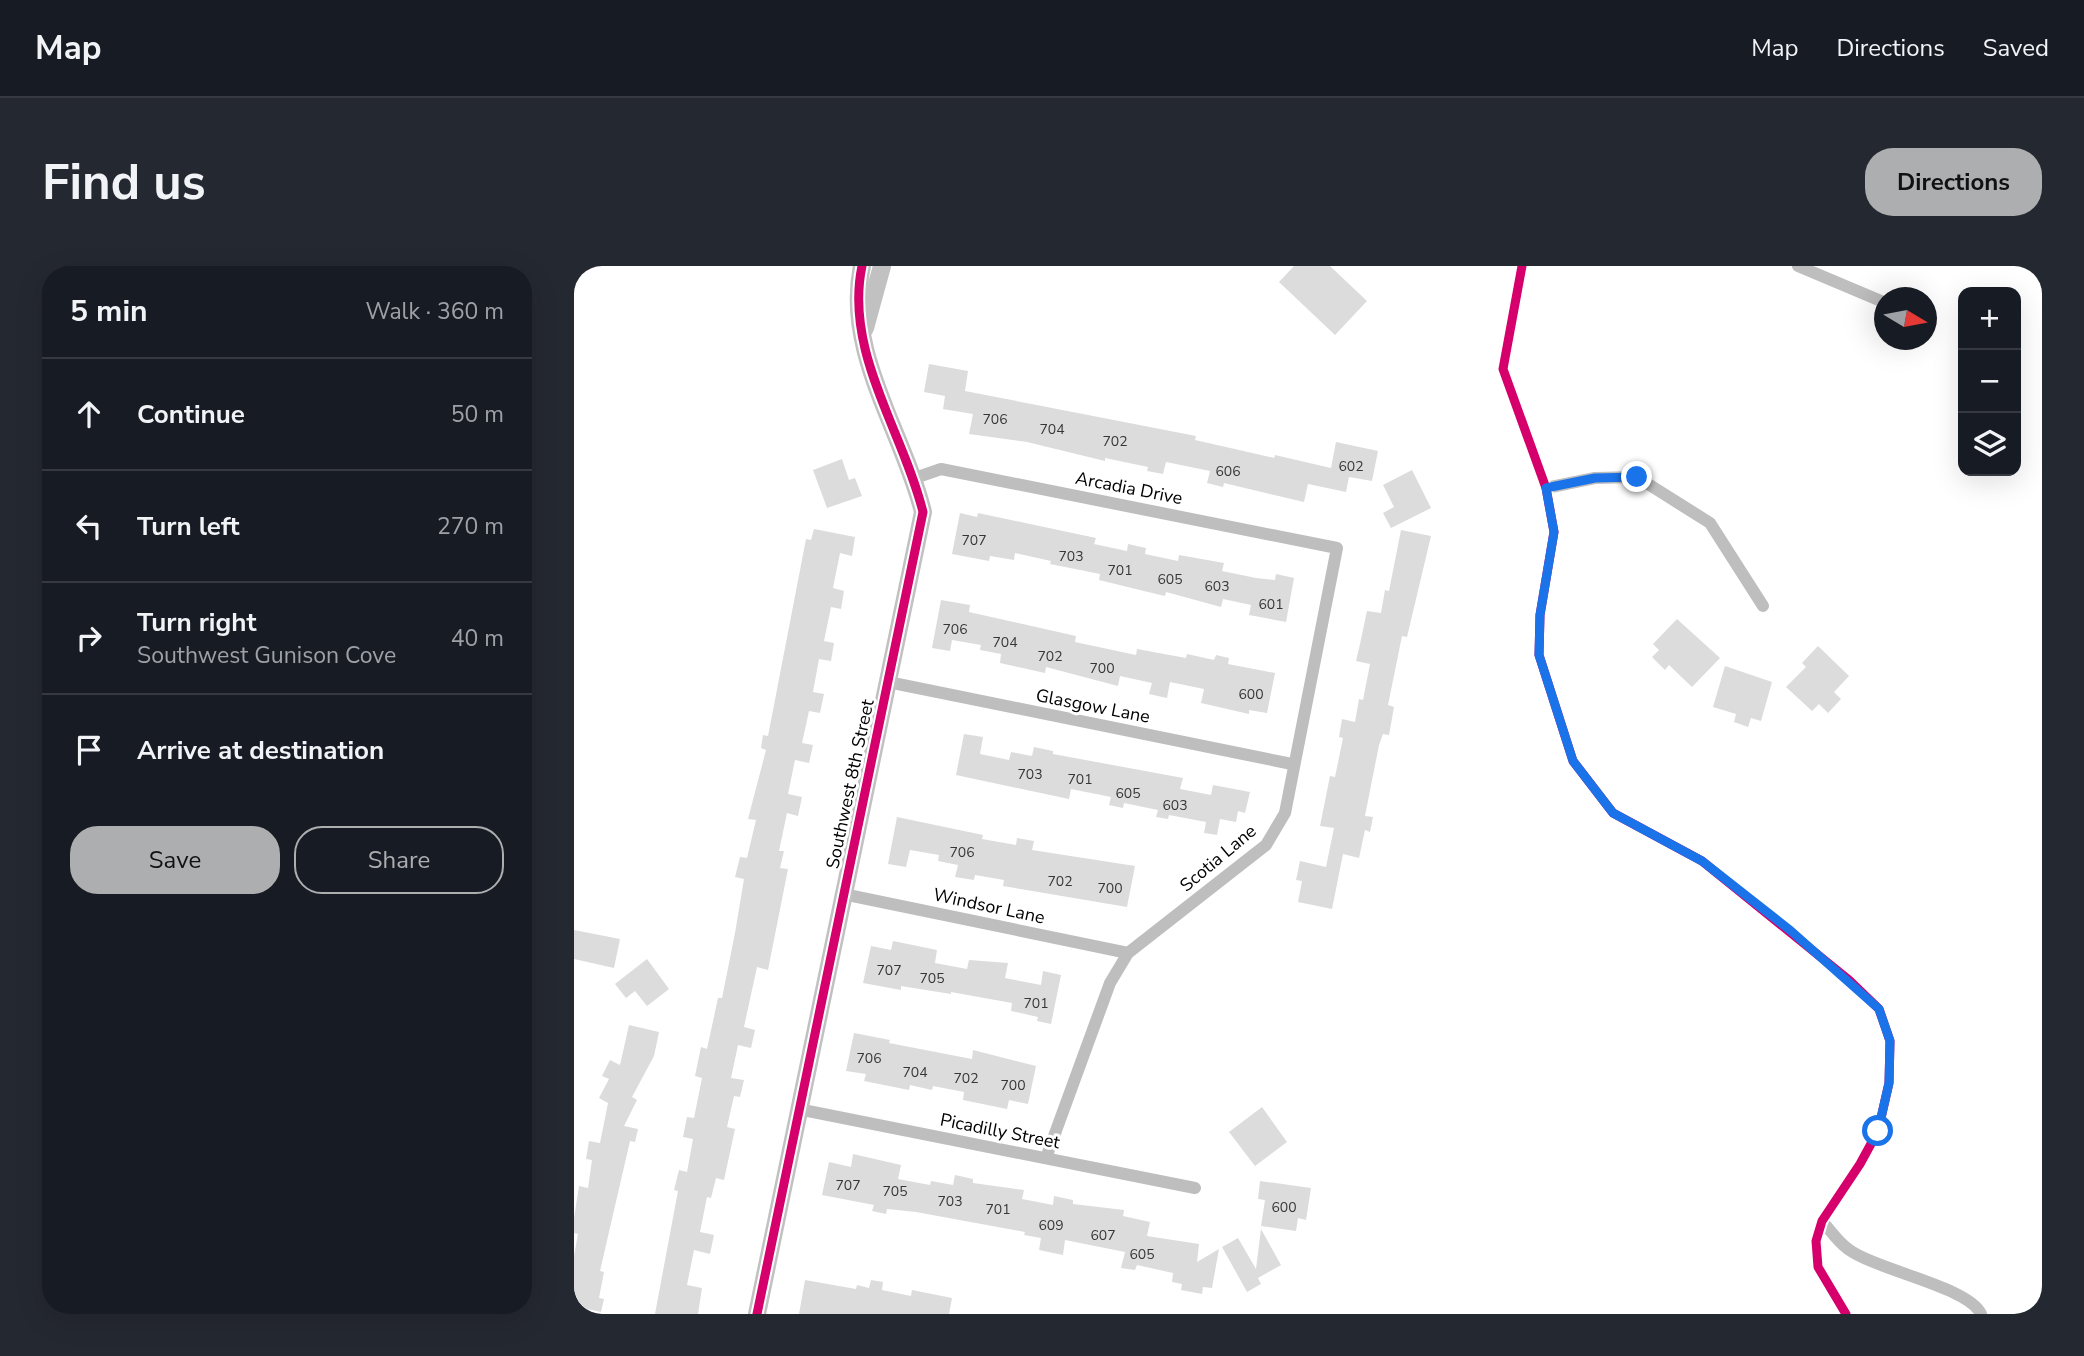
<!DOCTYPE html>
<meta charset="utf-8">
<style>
:root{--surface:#171b24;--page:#242831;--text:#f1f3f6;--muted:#9ea1a6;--line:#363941;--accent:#adaeaf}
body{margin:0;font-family:"Nunito Sans",sans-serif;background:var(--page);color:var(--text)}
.controls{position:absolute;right:21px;top:21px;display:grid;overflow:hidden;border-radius:14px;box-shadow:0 7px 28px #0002}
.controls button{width:63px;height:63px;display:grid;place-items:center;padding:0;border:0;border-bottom:2px solid var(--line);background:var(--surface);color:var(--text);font:35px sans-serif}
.compass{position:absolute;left:1300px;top:21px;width:63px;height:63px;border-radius:50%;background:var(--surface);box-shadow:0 7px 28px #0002;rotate:100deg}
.stop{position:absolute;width:21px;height:21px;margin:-16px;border:5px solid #1a73e8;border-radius:50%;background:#fff}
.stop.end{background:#1a73e8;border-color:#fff;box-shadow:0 2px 7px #0008}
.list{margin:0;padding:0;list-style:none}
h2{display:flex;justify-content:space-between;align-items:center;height:91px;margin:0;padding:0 28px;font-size:30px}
h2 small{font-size:23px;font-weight:400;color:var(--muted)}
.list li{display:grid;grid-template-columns:46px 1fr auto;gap:21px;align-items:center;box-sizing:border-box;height:112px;padding:0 28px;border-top:2px solid var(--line)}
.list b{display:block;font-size:26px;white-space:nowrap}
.list p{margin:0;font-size:23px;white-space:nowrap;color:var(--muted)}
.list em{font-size:23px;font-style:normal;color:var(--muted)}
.actions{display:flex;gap:14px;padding:21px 28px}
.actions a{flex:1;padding:16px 0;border:2px solid var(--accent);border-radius:28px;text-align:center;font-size:24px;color:var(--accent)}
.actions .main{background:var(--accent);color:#111}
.icon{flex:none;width:38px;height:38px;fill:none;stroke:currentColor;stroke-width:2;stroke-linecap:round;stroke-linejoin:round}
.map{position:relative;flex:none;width:1468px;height:1048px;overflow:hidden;border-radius:28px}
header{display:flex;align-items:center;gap:42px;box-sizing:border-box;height:98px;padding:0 35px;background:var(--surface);border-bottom:2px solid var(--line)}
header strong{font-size:33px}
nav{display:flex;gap:38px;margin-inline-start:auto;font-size:24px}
.intro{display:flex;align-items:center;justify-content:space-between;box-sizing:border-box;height:168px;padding:0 42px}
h1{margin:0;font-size:49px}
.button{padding:18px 32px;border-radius:28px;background:var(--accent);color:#111;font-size:24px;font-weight:700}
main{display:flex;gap:42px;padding:0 42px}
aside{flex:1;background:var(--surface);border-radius:28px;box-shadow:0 7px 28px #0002}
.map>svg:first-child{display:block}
.building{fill:#dcdcdc}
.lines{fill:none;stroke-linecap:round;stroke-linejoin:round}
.street{stroke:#bebebe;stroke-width:12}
.secondary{stroke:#c1c1c1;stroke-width:18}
.cycleway-casing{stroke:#fff;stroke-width:13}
.cycleway{stroke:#d6006c;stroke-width:9}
.route{stroke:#1a73e8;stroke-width:9}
.labels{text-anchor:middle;stroke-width:6;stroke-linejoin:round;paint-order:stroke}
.number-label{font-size:14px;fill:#373737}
.street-label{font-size:18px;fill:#000;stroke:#fff}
</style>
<header>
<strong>Map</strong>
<nav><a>Map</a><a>Directions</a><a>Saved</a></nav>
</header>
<div class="intro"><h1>Find us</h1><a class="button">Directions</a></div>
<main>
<aside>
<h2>5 min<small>Walk · 360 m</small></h2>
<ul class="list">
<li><svg class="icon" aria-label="ahead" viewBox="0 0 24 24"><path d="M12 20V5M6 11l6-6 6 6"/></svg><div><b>Continue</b></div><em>50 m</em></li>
<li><svg class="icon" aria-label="left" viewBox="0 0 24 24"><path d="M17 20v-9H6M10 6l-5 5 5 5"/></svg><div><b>Turn left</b></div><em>270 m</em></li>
<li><svg class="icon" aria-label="right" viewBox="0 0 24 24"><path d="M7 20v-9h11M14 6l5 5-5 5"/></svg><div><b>Turn right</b><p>Southwest Gunison Cove</p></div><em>40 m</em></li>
<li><svg class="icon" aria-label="arrive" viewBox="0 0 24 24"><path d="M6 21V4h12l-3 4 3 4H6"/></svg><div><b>Arrive at destination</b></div></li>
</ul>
<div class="actions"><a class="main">Save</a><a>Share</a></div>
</aside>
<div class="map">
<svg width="1468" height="1048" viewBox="0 0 1468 1048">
<rect width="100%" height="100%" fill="#fff"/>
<g class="building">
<polygon points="720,0 756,0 793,35 761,69 705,16"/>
<polygon points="355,98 394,105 391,125 622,170 621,174 700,192 701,189 757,202 762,176 804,185 798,215 775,211 772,226 734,218 730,236 650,217 649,221 633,217 636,205 592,196 589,208 573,205 574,201 531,192 531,195 453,176 395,168 399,148 369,143 371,130 350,126"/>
<polygon points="268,193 275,214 281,212 288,230 253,242 239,204"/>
<polygon points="838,204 857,242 817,262 809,247 820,241 809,219"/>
<polygon points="386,247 403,251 404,247 522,272 520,278 553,285 554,278 572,282 571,288 604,295 605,289 650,297 648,305 682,312 701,314 702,308 720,312 712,356 675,349 677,339 649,333 647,341 592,326 591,330 574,326 525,314 526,308 476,298 477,295 441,287 440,294 416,290 415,295 378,288"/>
<polygon points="240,263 281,271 278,290 266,287 259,322 270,325 267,343 257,341 250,375 260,377 257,395 245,393 239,426 250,428 246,447 235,445 228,477 239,479 235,497 221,494 214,528 228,531 224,550 213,547 205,585 210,585 206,602 214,603 194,704 183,701 170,761 181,764 177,782 164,779 157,812 170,814 166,831 160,830 153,861 161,863 150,914 142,912 137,932 133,931 126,966 140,969 136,988 120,984 113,1019 128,1022 124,1048 81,1048 104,925 100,924 105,904 113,906 119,873 109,871 113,851 120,852 128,812 121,810 127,781 133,783 144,732 148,732 161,667 170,613 161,611 166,591 173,592 182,554 174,553 192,484 187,482 189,469 194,470 232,273 237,274"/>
<polygon points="827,264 857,270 833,371 828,370 814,439 820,441 815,469 809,468 805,479 791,550 799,551 796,566 791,564 785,592 769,588 758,643 724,636 728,615 722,614 726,595 752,601 760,562 746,560 756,510 761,511 769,472 765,471 768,453 781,456 785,433 789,434 796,398 782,395 786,378 793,345 807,347 811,324 815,325"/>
<polygon points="367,334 396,339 395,346 502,370 501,376 562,389 563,383 612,392 613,388 640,394 642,389 655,392 654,398 701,407 693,447 675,444 675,448 627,437 630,423 596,416 593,432 575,428 578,417 546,410 544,420 472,401 471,407 426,397 427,388 406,384 407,379 378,374 376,385 358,382"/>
<polygon points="1103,353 1146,392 1118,421 1095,399 1091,404 1078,391 1085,384 1079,378"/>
<polygon points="1244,380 1275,410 1260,426 1267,433 1254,447 1245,438 1238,445 1212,421 1232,401 1228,397"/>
<polygon points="1151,400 1198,416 1187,455 1177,452 1174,461 1160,456 1162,448 1139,441"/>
<polygon points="390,468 409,471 406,488 435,494 437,486 458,490 460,481 479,485 479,488 609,512 606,523 637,529 639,519 676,526 671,547 664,545 662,556 646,553 643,569 630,567 632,556 595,549 594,553 582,551 584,544 550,537 549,542 535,539 537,531 497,523 495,533 382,509"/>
<polygon points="323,551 409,569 408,573 442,579 443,572 460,575 458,584 561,600 553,641 429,620 430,614 401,609 400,614 381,611 384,599 364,595 365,589 336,584 332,601 314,598"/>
<polygon points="0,664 46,673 40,702 0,693"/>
<polygon points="319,675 363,684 361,697 393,703 395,694 434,697 431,712 467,719 469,705 487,709 477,758 463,755 464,751 437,745 438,737 377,726 377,728 327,720 327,724 289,717 297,680 317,684"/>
<polygon points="73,693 95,723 73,740 61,725 52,732 41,718"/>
<polygon points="55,759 85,766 80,790 58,831 63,834 50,860 64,863 61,876 56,875 26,1005 30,1006 25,1032 30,1033 27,1046 0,1040 0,990 4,968 0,967 0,952 5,920 14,922 18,894 12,893 15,875 26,877 34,837 25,832 35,813 28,810 36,794 46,799"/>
<polygon points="280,767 316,774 315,777 398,793 399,784 462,800 454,838 435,834 433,843 389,834 390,826 359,820 358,824 336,819 335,824 290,815 292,808 272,805"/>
<polygon points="688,841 713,876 681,900 655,866"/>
<polygon points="279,888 327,899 324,913 356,919 357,915 379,919 381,909 399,913 399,917 450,924 448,933 479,939 480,930 499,934 499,938 550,944 549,950 576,956 573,970 625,978 623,996 645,983 638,1022 629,1021 628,1028 607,1024 608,1018 598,1016 599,1007 563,999 561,1004 547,1002 551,986 491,974 489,989 465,984 467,972 450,969 451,966 342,946 313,943 312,948 298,945 300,939 248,929 255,896 277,901"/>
<polygon points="686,915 737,922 732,954 724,952 722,965 687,960 691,934 684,933"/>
<polygon points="687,963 707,999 684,1012 687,1018 673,1026 648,981 664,972 682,1003"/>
<polygon points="231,1014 282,1023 283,1019 295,1022 297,1014 309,1016 308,1024 337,1030 338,1024 378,1032 375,1048 225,1048"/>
</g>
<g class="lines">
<g class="street">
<polyline points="948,0 929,103 972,222 980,266 966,349 965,389 999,495 1039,547 1128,595 1275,714 1305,743 1316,775 1315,817 1304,865 1286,898 1248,955 1242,975 1244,1001 1272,1048"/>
<polyline points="1224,0 1307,35"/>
<polyline points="341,212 367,203 763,282 711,547 692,579 554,687 536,717 472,892"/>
<polyline points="972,222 1021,212 1063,211 1136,257 1189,340"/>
<polyline points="314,416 718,498"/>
<polyline points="269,628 554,687"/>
<polyline points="224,843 621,922"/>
<path d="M 1248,955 C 1256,964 1264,976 1274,983 C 1302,1004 1395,1021 1407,1048"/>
</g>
<g class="secondary">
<polyline points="291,62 308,0"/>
<path d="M 183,1048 L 349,246 C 329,165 270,86 288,0"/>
</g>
<defs>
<g id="cycleway">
<polyline points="948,0 929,103 972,222 980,266 966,349 965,389 999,495 1039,547 1128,595 1275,714 1305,743 1316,775 1315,817 1304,865 1286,898 1248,955 1242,975 1244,1001 1272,1048"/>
<path d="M 183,1048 L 349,246 C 329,165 270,86 288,0"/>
</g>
</defs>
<use href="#cycleway" class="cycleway-casing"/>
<use href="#cycleway" class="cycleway"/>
</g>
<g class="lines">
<polyline class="route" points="1063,211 1021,212 972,222 980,266 966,349 965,389 999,495 1039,547 1128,595 1217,665 1305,743 1316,775 1315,817 1304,865"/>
</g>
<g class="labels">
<g class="number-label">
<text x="421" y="158">706</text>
<text x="478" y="168">704</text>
<text x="541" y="180">702</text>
<text x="777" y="205">602</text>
<text x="654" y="210">606</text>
<text x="400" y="279">707</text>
<text x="497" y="295">703</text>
<text x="546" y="309">701</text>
<text x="596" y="318">605</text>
<text x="643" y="325">603</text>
<text x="697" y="343">601</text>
<text x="381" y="368">706</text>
<text x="431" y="381">704</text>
<text x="476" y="395">702</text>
<text x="528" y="407">700</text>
<text x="677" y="433">600</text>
<text x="456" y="513">703</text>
<text x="506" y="518">701</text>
<text x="554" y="532">605</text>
<text x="601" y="544">603</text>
<text x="388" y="591">706</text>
<text x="486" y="620">702</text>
<text x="536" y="627">700</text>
<text x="315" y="709">707</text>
<text x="358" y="717">705</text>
<text x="462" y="742">701</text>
<text x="295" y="797">706</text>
<text x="341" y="811">704</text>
<text x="392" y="817">702</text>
<text x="439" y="824">700</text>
<text x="274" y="924">707</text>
<text x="321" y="930">705</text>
<text x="376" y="940">703</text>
<text x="710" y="946">600</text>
<text x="424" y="948">701</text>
<text x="477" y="964">609</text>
<text x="529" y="974">607</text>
<text x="568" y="993">605</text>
</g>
<g class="street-label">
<text transform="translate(555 222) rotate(11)" y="6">Arcadia Drive</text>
<text transform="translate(519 440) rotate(11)" y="6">Glasgow Lane</text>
<text transform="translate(276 518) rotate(-78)" y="6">Southwest 8th Street</text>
<text transform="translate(644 592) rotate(-40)" y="6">Scotia Lane</text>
<text transform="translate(415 640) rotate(12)" y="6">Windsor Lane</text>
<text transform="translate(426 865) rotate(11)" y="6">Picadilly Street</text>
</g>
</g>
</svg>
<div class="controls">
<button>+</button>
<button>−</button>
<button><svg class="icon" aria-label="layers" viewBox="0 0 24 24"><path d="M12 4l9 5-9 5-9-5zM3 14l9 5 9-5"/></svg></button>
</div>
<svg class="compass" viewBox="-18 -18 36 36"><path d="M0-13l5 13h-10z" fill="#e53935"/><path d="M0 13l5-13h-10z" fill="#9ea1a6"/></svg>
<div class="stop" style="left:1304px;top:865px"></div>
<div class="stop end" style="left:1063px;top:211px"></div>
</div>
</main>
